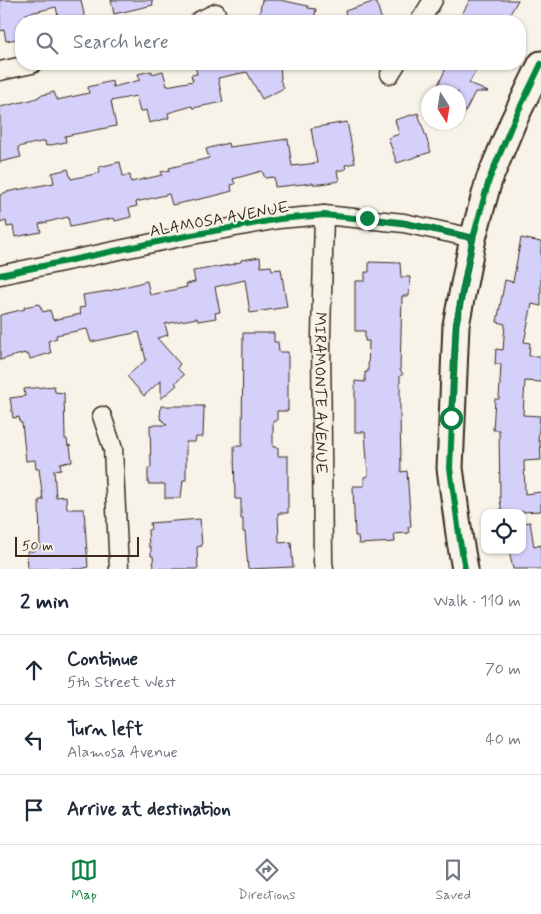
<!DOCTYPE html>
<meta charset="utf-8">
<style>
:root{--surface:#fff;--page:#f6f6f7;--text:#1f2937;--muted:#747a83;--line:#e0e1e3;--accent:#0b8043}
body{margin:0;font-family:Mynerve,sans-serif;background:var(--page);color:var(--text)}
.controls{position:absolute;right:15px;bottom:15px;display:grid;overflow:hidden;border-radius:10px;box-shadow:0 1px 4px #0004}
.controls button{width:45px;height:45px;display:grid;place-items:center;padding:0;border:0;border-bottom:1px solid var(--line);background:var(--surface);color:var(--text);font:25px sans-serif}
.compass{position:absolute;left:421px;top:85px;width:45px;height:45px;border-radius:50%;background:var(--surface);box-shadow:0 1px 4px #0004;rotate:168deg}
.scale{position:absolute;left:15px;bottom:12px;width:124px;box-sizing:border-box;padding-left:5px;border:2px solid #3b2a1e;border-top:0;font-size:14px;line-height:18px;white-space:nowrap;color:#3b2a1e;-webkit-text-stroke:4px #f7f3e8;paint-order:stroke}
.stop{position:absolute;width:15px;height:15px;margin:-11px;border:4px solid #0b8043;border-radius:50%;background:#fff}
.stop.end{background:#0b8043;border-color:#fff;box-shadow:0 1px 5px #0008}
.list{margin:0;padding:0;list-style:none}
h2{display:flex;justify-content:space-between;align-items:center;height:65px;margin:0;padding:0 20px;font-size:21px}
h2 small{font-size:16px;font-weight:400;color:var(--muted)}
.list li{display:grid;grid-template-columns:32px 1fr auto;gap:15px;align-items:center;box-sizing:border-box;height:70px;padding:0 20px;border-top:1px solid var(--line)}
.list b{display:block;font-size:19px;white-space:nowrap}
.list p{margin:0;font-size:16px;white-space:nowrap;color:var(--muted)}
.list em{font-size:16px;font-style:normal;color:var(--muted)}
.icon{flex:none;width:28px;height:28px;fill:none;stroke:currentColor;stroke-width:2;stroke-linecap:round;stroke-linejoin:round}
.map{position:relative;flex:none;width:541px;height:569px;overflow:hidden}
.search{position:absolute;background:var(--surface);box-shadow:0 1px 4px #0004;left:15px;right:15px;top:15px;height:55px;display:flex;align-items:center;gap:12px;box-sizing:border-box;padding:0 18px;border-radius:20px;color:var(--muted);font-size:19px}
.sheet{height:275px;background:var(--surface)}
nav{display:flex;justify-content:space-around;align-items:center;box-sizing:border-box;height:70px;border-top:1px solid var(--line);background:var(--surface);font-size:14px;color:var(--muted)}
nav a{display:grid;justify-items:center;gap:2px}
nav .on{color:var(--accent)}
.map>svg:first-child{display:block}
.building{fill:#d5d0f9;stroke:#3b2a1e}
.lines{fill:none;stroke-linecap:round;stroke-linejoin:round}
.street-casing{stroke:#3b2a1e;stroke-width:21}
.secondary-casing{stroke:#3b2a1e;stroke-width:29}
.street{stroke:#f7f3e8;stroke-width:18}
.secondary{stroke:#f7f3e8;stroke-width:25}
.cycleway-casing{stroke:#f7f3e8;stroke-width:9}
.cycleway{stroke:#00873e;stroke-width:6}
.route{stroke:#0b8043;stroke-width:6}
.labels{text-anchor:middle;stroke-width:4;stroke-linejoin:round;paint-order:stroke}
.street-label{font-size:16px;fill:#3b2a1e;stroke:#f7f3e8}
</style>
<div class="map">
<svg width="541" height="569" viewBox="0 0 541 569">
<rect width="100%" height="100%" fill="#f7f3e8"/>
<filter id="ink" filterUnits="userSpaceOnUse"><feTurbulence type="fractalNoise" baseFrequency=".02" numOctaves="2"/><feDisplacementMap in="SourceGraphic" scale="10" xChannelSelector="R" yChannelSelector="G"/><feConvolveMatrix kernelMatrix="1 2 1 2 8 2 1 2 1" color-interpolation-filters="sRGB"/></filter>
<g filter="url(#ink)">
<g class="building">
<polygon points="0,0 81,0 85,19 72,21 59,21 56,7 26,14 28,21 21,21 21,38 6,41 4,30 0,31"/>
<polygon points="111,0 152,0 153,5 114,14"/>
<polygon points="262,0 280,0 308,6 308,8 316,9 314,21 270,21 270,18 259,16"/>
<polygon points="470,0 518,0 506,21 458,21"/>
<polygon points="376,1 382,21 348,21 345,11"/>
<polygon points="195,64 280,64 281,79 280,80 284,88 262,99 247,72 218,78 223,102 193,108 192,106 168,113 169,118 149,123 146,110 140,112 136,96 111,101 116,126 65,136 66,142 46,146 45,141 18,147 21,157 0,162 0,107 31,100 39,97 39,96 54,92 57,100 89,93 88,87 112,81 113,87 140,80 138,74 152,71 152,74 163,71 167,86 193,81 191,75 197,74"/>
<polygon points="448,64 480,64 469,83 488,92 475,92 458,126 458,92 447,92 437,87"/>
<polygon points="418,113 431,152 397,163 388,138 399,134 395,120"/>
<polygon points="347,122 355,163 345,165 346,169 337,171 339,181 321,184 313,184 313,183 275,187 274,177 265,178 262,171 233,179 235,184 231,185 232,191 214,196 172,205 169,194 136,202 137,206 129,208 131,217 115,221 114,218 70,227 68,217 39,224 41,232 15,237 13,226 7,227 6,221 0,223 0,195 6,192 54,183 52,173 68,169 71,179 100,173 99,167 120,162 123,176 130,175 131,182 162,175 161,172 170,170 169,168 209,158 206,149 228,143 229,147 288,139 292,166 317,163 311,128"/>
<polygon points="521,238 541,242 541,306 532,304 524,342 530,343 529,356 541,356 541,382 525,381 523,415 540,416 538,441 540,441 541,460 524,461 525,494 541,492 541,511 502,513 500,500 499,430 493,430 495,399 499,399 501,364 495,364 496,349 503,350 505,324 497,322 505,280 513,282"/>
<polygon points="260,257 261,267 271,266 272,270 281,269 287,307 250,313 245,280 215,287 220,312 215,313 216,318 198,321 197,318 165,324 168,335 157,338 180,364 177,368 184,375 175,383 177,385 161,399 161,380 144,396 127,376 146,360 139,332 91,342 87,329 56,335 57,338 48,341 51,353 30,359 28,354 26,355 25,353 0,360 0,315 25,309 24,307 39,304 43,312 50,310 53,320 81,314 79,308 85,307 83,295 109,291 147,281 150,295 187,287 186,284 195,282 193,271 235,264 235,263 241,262 241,260"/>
<polygon points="369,262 400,263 401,277 410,277 409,296 402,296 400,370 403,374 400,376 400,413 401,472 407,471 411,527 408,527 409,533 394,534 395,542 359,544 358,536 355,536 353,486 364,486 364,477 368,476 365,432 355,432 355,381 365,382 365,372 368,372 369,341 365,341 365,331 355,331 355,281 365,281 365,272 369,272"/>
<polygon points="243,333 274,333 274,342 278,342 279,352 288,352 288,411 277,411 277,421 273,421 273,447 278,447 278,456 288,456 288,513 278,513 279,543 291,542 293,567 248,569 245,532 243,532 243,519 241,519 241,499 235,499 234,446 242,446"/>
<polygon points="54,386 55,392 64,393 65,439 67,439 68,446 70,445 72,462 60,463 61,469 54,470 56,497 66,496 67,509 84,509 88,567 81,569 28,569 27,551 34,551 34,548 40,548 39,500 43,500 39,469 36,469 35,460 26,461 22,423 20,423 19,417 13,418 10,398 25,396 24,389"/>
<polygon points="161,406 204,406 203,437 196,437 195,442 186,442 186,480 183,480 181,498 165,498 165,484 148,484 148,468 151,468 150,425 167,425 160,418"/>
<polygon points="200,519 202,546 197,547 198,569 154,569 153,556 151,556 151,547 149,547 148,530 151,529 150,523"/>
<polygon points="530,522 534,547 541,545 541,569 513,569 509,551 522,550 522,523"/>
</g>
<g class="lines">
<defs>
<g id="street">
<polyline points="199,21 216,13"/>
<polyline points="420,21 433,0"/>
<polyline points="0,71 32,64"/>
<polyline points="390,74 396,64"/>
<path id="s1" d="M 324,215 L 321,336 L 323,562 L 324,569"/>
<polyline points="0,275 181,237 279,219 324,215 404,223 473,238"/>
<polyline points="102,416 113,449 119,569"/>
</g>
<polyline id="secondary" points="465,569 460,541 450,468 456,325 473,238 489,180 513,122 541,64"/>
</defs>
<use href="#street" class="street-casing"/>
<use href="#secondary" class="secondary-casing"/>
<use href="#street" class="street"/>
<use href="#secondary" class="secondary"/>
<defs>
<g id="cycleway">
<polyline points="0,275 181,237 279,219 324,215 404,223 473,238"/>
<polyline points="465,569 460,541 450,468 456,325 473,238 489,180 513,122 541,64"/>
</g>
</defs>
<use href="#cycleway" class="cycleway-casing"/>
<use href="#cycleway" class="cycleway"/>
</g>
</g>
<g class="lines" filter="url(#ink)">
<polyline class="route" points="367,218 404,223 473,238 456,325 451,418"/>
</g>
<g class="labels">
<g class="street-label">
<text transform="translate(219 218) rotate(-10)" y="6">ALAMOSA AVENUE</text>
<text dy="6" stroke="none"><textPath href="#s1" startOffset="178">MIRAMONTE AVENUE</textPath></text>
</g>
</g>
</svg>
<div class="controls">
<button><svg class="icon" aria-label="locate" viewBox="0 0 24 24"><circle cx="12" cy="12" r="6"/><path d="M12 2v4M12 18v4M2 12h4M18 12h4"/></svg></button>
</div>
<svg class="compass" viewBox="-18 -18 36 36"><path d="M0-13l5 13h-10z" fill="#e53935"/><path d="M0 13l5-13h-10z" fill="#747a83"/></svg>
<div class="scale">50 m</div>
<div class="stop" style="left:451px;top:418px"></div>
<div class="stop end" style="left:367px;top:218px"></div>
<div class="search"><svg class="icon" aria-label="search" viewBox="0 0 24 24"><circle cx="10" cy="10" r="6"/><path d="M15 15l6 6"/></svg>Search here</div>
</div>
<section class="sheet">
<h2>2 min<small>Walk · 110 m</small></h2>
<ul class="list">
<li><svg class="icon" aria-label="ahead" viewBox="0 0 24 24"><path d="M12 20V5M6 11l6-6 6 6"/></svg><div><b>Continue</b><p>5th Street West</p></div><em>70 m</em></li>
<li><svg class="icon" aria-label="left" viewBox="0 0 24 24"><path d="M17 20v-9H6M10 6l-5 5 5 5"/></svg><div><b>Turn left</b><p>Alamosa Avenue</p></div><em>40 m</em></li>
<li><svg class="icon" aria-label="arrive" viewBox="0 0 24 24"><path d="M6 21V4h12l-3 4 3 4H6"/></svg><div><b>Arrive at destination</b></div></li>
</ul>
</section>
<nav>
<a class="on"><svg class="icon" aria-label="map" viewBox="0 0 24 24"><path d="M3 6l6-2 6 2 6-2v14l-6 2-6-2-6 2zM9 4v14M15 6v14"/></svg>Map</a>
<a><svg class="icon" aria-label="directions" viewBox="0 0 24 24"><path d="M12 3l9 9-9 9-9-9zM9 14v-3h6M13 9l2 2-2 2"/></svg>Directions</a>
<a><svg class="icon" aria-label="saved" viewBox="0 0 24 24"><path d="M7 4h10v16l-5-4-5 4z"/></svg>Saved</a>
</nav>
